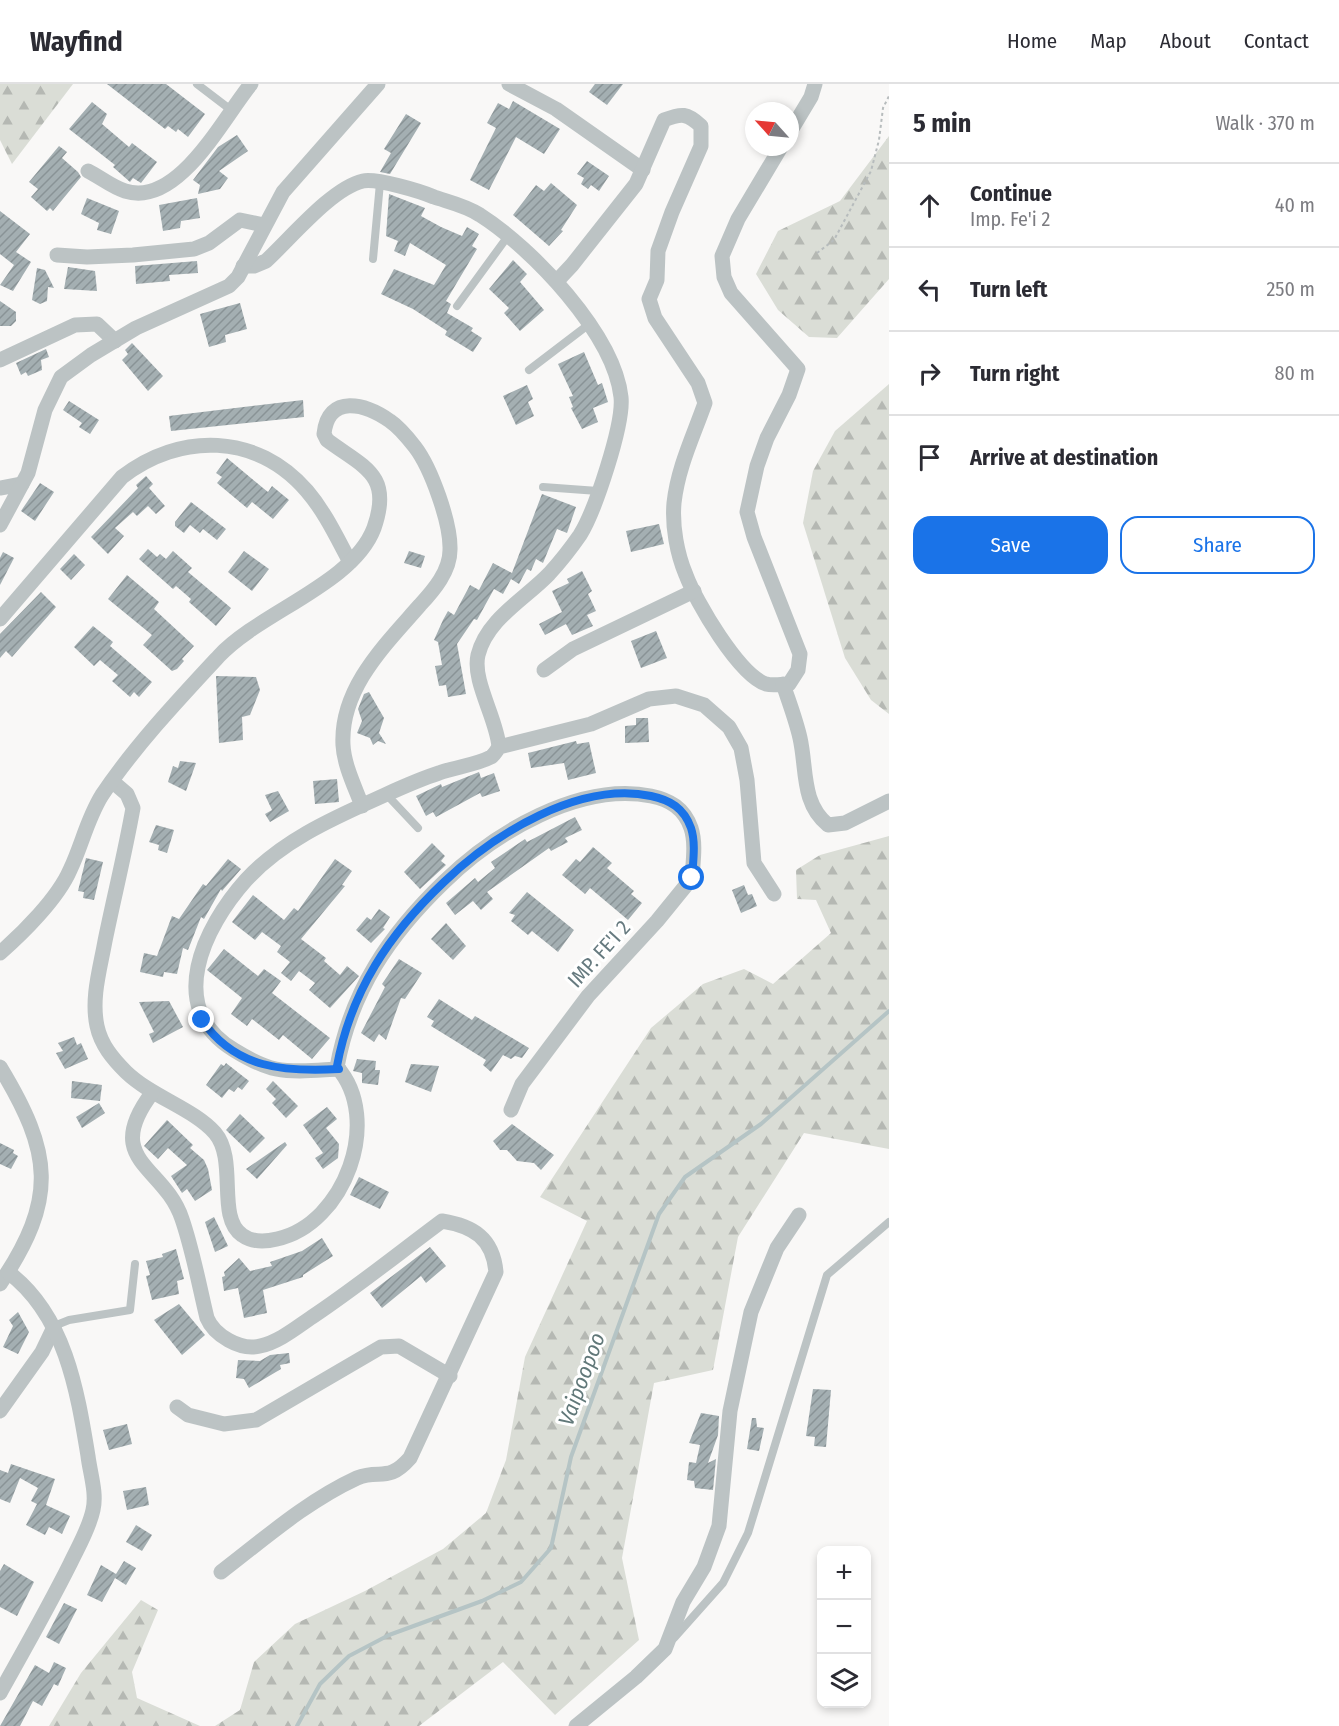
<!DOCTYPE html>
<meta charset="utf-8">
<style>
:root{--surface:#fff;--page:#f2f2f3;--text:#2b2b33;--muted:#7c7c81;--line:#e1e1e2;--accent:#1a73e8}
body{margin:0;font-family:"Fira Sans Condensed",sans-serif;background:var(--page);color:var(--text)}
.controls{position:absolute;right:18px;bottom:18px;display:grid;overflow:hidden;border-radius:12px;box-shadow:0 3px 9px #0003}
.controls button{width:54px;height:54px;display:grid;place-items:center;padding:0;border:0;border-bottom:2px solid var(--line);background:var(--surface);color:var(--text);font:30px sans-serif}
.compass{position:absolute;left:745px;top:18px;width:54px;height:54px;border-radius:50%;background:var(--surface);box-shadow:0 3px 9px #0003;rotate:297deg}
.stop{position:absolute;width:18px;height:18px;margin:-14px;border:4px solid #1a73e8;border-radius:50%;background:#fff}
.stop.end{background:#1a73e8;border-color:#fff;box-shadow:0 2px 6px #0008}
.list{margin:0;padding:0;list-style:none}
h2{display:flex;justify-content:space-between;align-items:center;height:78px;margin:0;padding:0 24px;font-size:26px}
h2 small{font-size:20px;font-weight:400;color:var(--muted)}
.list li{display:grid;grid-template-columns:39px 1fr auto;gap:18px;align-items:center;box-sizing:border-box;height:84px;padding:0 24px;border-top:2px solid var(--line)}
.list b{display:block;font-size:22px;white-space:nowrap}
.list p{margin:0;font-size:20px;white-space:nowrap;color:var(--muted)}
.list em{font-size:20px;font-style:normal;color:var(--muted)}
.actions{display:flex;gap:12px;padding:18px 24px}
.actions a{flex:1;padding:14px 0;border:2px solid var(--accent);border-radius:18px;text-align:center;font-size:21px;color:var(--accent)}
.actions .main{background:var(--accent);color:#fff}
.icon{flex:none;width:33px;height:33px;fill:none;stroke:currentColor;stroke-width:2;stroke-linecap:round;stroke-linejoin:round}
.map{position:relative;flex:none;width:889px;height:1642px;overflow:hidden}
header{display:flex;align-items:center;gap:36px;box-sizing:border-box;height:84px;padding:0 30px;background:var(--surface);border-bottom:2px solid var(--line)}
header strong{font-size:28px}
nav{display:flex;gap:33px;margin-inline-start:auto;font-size:21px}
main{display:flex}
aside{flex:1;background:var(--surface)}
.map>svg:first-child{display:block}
.forest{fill:url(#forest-firs)}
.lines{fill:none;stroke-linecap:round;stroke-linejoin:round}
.stream{stroke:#b5c4c5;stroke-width:4}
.building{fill:url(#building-hatch)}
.path{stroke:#b7bcbd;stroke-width:2;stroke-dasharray:3 3;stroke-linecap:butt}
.service{stroke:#bcc3c4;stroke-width:8}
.minor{stroke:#bcc3c4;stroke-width:15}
.route{stroke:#1a73e8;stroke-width:8}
.labels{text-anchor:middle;stroke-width:6;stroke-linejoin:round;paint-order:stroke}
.street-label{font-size:21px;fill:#667a7f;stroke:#fff}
.water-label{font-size:22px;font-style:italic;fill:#617879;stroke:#fff}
</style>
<header>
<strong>Wayfind</strong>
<nav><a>Home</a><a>Map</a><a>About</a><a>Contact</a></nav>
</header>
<main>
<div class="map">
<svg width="889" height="1642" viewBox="0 0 889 1642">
<defs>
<pattern id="forest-firs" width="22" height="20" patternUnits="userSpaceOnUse" patternTransform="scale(1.5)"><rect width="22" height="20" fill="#daddd6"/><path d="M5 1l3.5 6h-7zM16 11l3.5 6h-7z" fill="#b5b8b3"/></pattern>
<pattern id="building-hatch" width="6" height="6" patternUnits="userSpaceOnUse" patternTransform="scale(1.5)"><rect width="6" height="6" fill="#a4afb2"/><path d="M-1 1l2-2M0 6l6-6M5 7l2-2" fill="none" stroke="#899396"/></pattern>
</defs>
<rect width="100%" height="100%" fill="#f9f8f7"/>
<g class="forest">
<polygon points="0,0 73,0 12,80 0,56"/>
<polygon points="889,52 889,195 837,254 809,253 778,226 756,190 778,147 840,117"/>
<polygon points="889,300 889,630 871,616 845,574 803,439 813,387 835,347"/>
<polygon points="889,752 889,1065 804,1049 738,1153 713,1286 654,1299 622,1474 639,1556 555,1631 503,1578 419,1642 215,1642 240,1626 254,1578 295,1540 365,1507 443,1465 486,1429 506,1376 525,1273 587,1137 540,1113 651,944 703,900 744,885 773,900 831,849 816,816 797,815 796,786 820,771"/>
<polygon points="141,1516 158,1526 132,1588 137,1614 200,1642 49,1642 81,1589"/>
</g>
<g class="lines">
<polyline class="stream" points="297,1642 320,1600 349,1572 389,1551 482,1517 521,1498 551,1464 571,1373 659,1130 685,1093 761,1040 889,927"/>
</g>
<g class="building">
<polygon points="107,0 166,0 205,30 188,53 178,45 176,48 168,42 165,45"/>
<polygon points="595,0 623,0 607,21 589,8"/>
<polygon points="513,17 560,45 544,70 516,53 489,106 470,96 496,44 487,39 498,19 509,25"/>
<polygon points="92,18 107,30 102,40 129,63 132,59 157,78 141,99 133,94 130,98 113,83 115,81 69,45"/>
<polygon points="406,30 421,39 390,90 380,88 391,69 384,65"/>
<polygon points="237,51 248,67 219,87 228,94 220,105 198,110 200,101 193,96 218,63"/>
<polygon points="59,62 67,68 62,74 78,88 81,93 53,127 50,124 47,127 31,113 38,105 29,98"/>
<polygon points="587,77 609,92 599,107 591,101 588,105 581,100 584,94 577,90"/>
<polygon points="551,99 577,121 561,146 563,147 549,162 513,131 536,101 544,107"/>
<polygon points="389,110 425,124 421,132 441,143 462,152 467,143 479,150 472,162 477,165 446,217 451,220 447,229 473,244 471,247 482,254 473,268 445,251 447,247 413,225 381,210 394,185 434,201 446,181 410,159 405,172 394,167 398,157 386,152"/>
<polygon points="87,114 119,127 111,150 97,146 99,139 81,130"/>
<polygon points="197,114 200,134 181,137 180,144 163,147 159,121"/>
<polygon points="0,127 30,150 16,168 31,178 13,207 0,201 14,181 0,170"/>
<polygon points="513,176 527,190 520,198 544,226 520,247 504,229 509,224 489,205"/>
<polygon points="197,177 198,189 169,191 170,197 136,200 135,182"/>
<polygon points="68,183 95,187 97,207 64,205"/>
<polygon points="37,184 45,186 54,204 48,203 47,217 40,220 32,216"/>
<polygon points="0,217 16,228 16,237 11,242 0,242"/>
<polygon points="240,219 247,245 225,251 226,258 209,263 200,230"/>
<polygon points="132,259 163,292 148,307 122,276 128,270 125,266"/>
<polygon points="46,265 49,273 41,276 42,286 28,292 26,288 21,291 16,279"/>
<polygon points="584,268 598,301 602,299 608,318 593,324 598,338 582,345 571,324 573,323 569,313 573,312 558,280"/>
<polygon points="527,301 533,315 528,318 534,332 516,341 503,312"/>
<polygon points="303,316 304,333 171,347 169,332"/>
<polygon points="69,317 99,336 90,350 79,343 82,339 63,326"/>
<polygon points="227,374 263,404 268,408 272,402 289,416 273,435 252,418 247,424 217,399 222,393 216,389"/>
<polygon points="146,392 153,400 149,404 165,422 156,430 148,422 137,432 133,428 115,444 124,452 108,470 91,453 138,404 136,401"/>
<polygon points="40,399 54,408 35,437 21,427"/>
<polygon points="542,410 576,423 567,449 557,445 543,479 536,475 531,487 527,485 519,500 511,495 503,510 494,505 477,536 474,535 457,560 466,610 448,613 446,601 439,602 435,582 442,581 438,558 434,556 443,536 448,527 454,531 470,501 479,506 493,479 512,489"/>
<polygon points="191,418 226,445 217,456 203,445 200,449 190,441 184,449 175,442 175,438"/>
<polygon points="659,440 664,460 631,468 626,447"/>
<polygon points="148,465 157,473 160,470 166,475 173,467 192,484 188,488 231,524 216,542 189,518 191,515 176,502 173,505 139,475"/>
<polygon points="244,467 269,485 252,507 228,488"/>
<polygon points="409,467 425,472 421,484 404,479"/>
<polygon points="3,468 14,474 0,501 0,474"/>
<polygon points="74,470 85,481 71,496 60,485"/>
<polygon points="582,487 592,507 588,510 596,527 587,531 593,542 572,551 566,540 545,551 539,540 562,528 552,507 569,499 567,495"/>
<polygon points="127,491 159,518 154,525 194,562 182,575 184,577 177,585 172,587 143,561 152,551 108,515"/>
<polygon points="41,508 56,523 12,573 6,567 0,574 0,550"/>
<polygon points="93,542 113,558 110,562 152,598 139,613 134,608 130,613 112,597 118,591 100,576 94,582 74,563"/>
<polygon points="656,547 667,574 641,584 631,557"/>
<polygon points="216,592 256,593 260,606 250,631 242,633 243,656 219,659"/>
<polygon points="369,608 384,634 379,649 386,660 378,657 373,661 370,654 357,649 362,637 358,625 364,610"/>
<polygon points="636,634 648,634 649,658 625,659 625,642 636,641"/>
<polygon points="576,657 577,660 589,658 596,689 568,696 564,679 531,684 528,669"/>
<polygon points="180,677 196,679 186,707 168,698 173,682 178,684"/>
<polygon points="479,688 481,694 494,689 500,707 482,713 480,709 436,733 433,728 426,732 416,712 441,700 442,703"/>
<polygon points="337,695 339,718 315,720 313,697"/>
<polygon points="278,707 289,727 270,738 265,730 272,726 265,711"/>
<polygon points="575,733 582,746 565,754 568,758 551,767 549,764 487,808 493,815 481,826 473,817 455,831 446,819 475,794 478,798 495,784 491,778 525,755 527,758"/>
<polygon points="156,741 174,746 167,769 158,766 159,761 149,758"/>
<polygon points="432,759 445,772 441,777 446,781 420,805 404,788"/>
<polygon points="593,763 612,779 607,784 634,807 631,810 642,819 628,836 590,804 585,810 562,791 576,775 580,778"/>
<polygon points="86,774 103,778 94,816 83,814 84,808 78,807"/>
<polygon points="228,775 241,785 222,807 221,805 204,835 201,833 188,866 183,864 177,890 164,888 163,893 140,888 144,869 157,872 172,832 179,835 203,800 206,802"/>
<polygon points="335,775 352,787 342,801 345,802 301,855 326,874 324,877 340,891 347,882 359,892 330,924 309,906 315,899 299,887 291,897 281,889 290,878 277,868 281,862 262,848 255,856 232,838 253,811 284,836 294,824 298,827"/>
<polygon points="744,801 748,811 752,810 757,822 741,829 732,806"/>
<polygon points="527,808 574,846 558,868 532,847 528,851 511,837 515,831 509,829"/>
<polygon points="379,825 390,833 383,844 385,845 371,859 356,846 367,833 371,836"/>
<polygon points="446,839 466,862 453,876 431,855"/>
<polygon points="224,865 258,892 264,885 281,897 272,909 330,954 312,975 283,951 279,956 252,935 247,942 231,930 242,914 207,886"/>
<polygon points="399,875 422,889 405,915 401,914 386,956 379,950 374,958 361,949 385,903 382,900"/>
<polygon points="439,915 472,936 475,932 529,964 522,974 515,972 511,975 503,971 491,988 483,981 486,976 431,942 434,937 427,933"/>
<polygon points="169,917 183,943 153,959 149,950 154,948 139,918"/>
<polygon points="74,953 77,961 81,959 88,975 65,985 56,969 63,967 58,959"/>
<polygon points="357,975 376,977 375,986 380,986 378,1001 362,999 362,989 353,987"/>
<polygon points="226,979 249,997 242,1006 238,1003 234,1008 229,1005 222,1014 206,1001 221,980 224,982"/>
<polygon points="411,980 439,982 431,1008 405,998"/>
<polygon points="72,997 102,1001 100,1017 71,1014"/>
<polygon points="273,997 298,1022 286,1034 272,1019 276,1015 266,1005"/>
<polygon points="99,1019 105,1029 82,1044 76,1033"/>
<polygon points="327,1023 337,1035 326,1044 339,1060 338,1074 323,1085 315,1074 323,1069 303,1041"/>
<polygon points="240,1030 265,1054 250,1069 226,1046"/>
<polygon points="167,1036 193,1061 190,1064 204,1076 208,1085 212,1106 195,1117 187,1105 182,1109 171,1092 187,1081 168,1064 158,1075 144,1062"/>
<polygon points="512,1040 554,1071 541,1086 534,1079 517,1077 507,1066 500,1066 493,1057"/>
<polygon points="285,1058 287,1061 257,1095 246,1085"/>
<polygon points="0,1059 14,1066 13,1069 18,1072 11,1085 0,1080"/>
<polygon points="359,1093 389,1108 380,1125 350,1111"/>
<polygon points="214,1133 228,1162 215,1168 205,1138"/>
<polygon points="322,1154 333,1172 303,1191 303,1193 263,1206 267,1229 244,1234 238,1204 224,1207 222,1193 225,1192 224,1188 239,1174 250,1187 272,1182 270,1178 302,1167"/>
<polygon points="430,1163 446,1182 426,1199 421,1192 382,1224 370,1209"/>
<polygon points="176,1165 184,1195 177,1197 179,1210 152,1216 146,1192 150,1191 146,1177 163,1173 162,1170"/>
<polygon points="179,1220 205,1251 182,1271 154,1236"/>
<polygon points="18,1228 29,1248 18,1270 3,1263 13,1242 9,1236"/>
<polygon points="289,1269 290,1279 280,1281 281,1285 249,1304 244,1295 236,1294 238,1276 260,1277 270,1271"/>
<polygon points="813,1305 831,1306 826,1363 814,1362 815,1353 806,1352"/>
<polygon points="701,1329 719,1332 718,1351 708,1379 716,1375 713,1406 695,1404 694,1397 687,1396 689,1378 696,1379 700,1361 689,1359"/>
<polygon points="752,1334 756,1334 757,1343 764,1344 759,1367 747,1365"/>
<polygon points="127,1340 132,1360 109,1366 103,1346"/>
<polygon points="11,1380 55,1395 46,1421 70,1432 62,1450 49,1443 45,1451 26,1441 37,1420 31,1417 38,1404 20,1394 10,1419 0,1415 0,1386 8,1389"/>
<polygon points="146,1403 149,1421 127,1426 123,1407"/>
<polygon points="136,1441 152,1451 142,1467 126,1458"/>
<polygon points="124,1477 136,1484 126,1501 115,1494 102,1518 87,1511 101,1481 116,1490"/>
<polygon points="4,1480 34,1498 17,1532 0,1523 0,1487"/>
<polygon points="64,1519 77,1525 59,1560 46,1553"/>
<polygon points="54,1578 66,1584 58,1602 54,1600 42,1622 33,1617 20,1642 0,1642 35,1581 49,1589"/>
</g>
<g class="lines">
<polyline class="path" points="817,169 834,156 871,87 879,56 883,24 889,12"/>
<g class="service">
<polyline points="197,0 231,26"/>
<polyline points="373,175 380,99"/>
<polyline points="457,222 508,152"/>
<polyline points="529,286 588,241"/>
<polyline points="543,403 598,407"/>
<polyline points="386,710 418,744"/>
<polyline points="54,1242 69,1236 130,1226 135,1180"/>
<polyline points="674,1554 723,1499 748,1449 827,1191 889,1138"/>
</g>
<g class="minor">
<polyline points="509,0 556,25 643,86"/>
<polyline points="790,48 811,13 815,0"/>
<path d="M 88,87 C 100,93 112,103 125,107 C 178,124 223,34 251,0"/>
<polyline points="57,171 87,173 133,171 194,165 209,159 240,136 264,141"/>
<path d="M 243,182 L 254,182 L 266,177 C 291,154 332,104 363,97 C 376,94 420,107 434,113 C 449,118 467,122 480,131 C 532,164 614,250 621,313 C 624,340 595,427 580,451 C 571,464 560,478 549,490 C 525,515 487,535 478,571 C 472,597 497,635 499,663"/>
<path d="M 557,197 L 572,181 L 636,100 L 664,36 C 682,29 687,29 701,42 L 701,62 L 672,128 L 658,167 L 657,196 L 649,215 L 655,234 L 698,299 L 705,319 C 693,353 678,383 674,419 C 672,442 677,470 686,491 C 696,518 739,591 766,600 C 773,602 782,600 789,600 L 798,586 L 800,570 L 754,453 L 747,428 L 757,382 L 767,354 L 789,311 L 798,285 L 731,209 L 724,193 L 722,172 L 738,135 L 781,63"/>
<polyline points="0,276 75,241 97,240 115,257"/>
<polyline points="0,404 22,400"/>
<polyline points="0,441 28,389 45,326 61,293 91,271 136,244 229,202 238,193 283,108 378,0"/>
<path d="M 0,535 L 122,393 C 180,348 257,349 307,407 C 325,428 337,454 350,478"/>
<polyline points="544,586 573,565 694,507"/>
<path d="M 783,600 C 789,618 796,636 800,654 C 807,685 801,719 828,741 L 845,739 L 889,717"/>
<path d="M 113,698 L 127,710 L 133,724 C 125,769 114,813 105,857 C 100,885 91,914 97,942 C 101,961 113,975 126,988 C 152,1013 194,1025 215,1049 C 238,1076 216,1133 242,1151 C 253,1159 265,1158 277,1155 C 345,1140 383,1035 337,983 C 351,907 389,851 444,798 C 494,749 579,698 651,712 C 670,716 684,724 691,744 C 696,759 693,778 692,794 L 657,837 L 588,912 L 522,1000 L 511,1026"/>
<path d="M 0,869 C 23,849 58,814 70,786 C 82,761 87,735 102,711 C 134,663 179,615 219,572 C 260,528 353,500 374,444 C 393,390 363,383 327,356 L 324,350 C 328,309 366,320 390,337 C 399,343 408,354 415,363 C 431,384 451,439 450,466 C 450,487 434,506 420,521 C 386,560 340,604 343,661 C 344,681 355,703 362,722"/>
<path d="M 0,983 C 52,1069 58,1114 0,1200"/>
<path d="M 339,985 C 318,986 296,989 276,985 C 261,982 247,974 234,966 C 164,924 204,843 246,796 C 281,758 329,736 376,715 C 396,706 417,696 439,689 C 455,683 476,681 491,673 C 494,671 497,666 499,663 L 591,640 L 649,615 L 676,612 L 704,621 L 729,643 L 741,664 L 747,696 L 754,779 L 774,810"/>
<path d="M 152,1009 C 101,1077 164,1081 182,1135 C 193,1167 199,1201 207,1234 C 214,1251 240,1267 260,1262 C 279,1258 297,1243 312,1233 C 357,1203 399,1169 442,1137 C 473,1142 493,1154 496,1188 L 410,1374 C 387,1400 380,1384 357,1394 C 307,1417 264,1455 221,1488"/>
<polyline points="177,1323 188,1331 224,1340 256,1336 381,1263 399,1262 450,1292"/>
<polyline points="0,1327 42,1268 54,1243"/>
<path d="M 0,1609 C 24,1566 48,1524 70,1480 C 78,1463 89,1445 93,1426 C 97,1409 90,1389 88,1372 C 77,1305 65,1231 8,1188"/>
<polyline points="576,1642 636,1593 665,1565 683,1518 704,1483 719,1442 730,1327 751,1228 777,1164 799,1131"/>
</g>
</g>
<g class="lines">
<path class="route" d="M 202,936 C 235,985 285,988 339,985 L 337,982 C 351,907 389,850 444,798 C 494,750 579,697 651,712 C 670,716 684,724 691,744 C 696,759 693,778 692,794"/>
</g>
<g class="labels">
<g class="street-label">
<text transform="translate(599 870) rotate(-48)" y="7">IMP. FE'I 2</text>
</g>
<g class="water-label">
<text transform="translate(581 1295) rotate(-70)" y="8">Vaipoopoo</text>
</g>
</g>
</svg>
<div class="controls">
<button>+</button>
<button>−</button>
<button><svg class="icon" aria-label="layers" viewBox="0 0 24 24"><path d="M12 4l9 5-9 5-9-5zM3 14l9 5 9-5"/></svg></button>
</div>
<svg class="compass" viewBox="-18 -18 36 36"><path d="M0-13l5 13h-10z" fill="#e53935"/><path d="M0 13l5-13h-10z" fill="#7c7c81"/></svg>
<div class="stop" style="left:692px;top:794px"></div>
<div class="stop end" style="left:202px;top:936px"></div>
</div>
<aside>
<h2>5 min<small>Walk · 370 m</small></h2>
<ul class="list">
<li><svg class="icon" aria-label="ahead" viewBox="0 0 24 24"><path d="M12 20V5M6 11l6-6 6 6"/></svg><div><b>Continue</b><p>Imp. Fe'i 2</p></div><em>40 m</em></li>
<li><svg class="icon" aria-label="left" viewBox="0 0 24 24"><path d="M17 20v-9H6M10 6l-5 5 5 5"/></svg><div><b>Turn left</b></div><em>250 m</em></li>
<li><svg class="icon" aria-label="right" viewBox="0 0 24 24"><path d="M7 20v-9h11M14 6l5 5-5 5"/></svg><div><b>Turn right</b></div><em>80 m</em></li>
<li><svg class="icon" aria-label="arrive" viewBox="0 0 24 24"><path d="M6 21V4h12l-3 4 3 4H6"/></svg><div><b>Arrive at destination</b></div></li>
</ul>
<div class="actions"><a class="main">Save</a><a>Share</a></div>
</aside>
</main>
